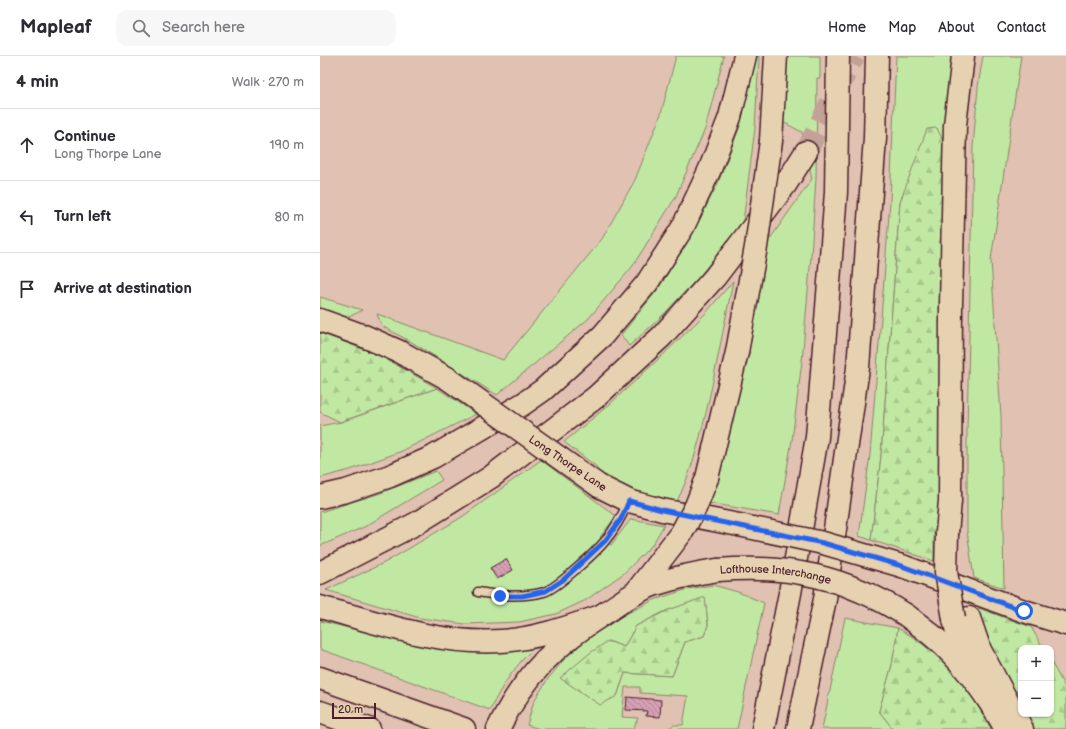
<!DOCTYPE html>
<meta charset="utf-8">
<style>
:root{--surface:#fff;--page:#f7f7f7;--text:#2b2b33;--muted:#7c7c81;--line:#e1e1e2}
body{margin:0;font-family:"Balsamiq Sans",sans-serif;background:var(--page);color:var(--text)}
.controls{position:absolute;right:12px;bottom:12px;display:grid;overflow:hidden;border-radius:8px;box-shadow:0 1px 3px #0004}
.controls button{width:36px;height:36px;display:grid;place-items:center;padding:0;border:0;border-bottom:1px solid var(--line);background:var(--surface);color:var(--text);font:20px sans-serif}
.scale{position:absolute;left:12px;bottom:10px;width:44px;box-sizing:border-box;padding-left:4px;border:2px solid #4a1f2b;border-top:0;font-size:11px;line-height:14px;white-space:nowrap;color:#4a1f2b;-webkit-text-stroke:3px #e6d1b0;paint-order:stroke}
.stop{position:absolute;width:12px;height:12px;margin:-9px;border:3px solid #2563eb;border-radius:50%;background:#fff}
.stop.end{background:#2563eb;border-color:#fff;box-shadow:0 1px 4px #0008}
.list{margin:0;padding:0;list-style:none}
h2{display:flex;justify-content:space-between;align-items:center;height:52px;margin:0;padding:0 16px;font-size:17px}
h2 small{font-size:13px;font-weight:400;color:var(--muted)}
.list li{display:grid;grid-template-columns:26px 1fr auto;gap:12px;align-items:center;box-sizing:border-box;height:72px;padding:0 16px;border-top:1px solid var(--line)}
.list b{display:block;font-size:15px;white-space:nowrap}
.list p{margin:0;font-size:13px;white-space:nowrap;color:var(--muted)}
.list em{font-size:13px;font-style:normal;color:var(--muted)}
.icon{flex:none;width:22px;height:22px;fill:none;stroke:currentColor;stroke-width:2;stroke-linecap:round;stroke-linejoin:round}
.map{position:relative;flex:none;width:746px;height:673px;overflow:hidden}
header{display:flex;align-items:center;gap:24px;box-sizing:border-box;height:56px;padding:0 20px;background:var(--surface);border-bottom:1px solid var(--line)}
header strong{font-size:19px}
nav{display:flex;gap:22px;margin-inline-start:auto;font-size:14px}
.search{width:280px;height:36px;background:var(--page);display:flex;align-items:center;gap:10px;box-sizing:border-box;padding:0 14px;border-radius:12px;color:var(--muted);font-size:15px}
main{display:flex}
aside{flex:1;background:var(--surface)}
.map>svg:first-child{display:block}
.grass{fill:#c1e8a3;stroke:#868467;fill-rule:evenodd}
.forest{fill:url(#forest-firs);stroke:#868467}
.building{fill:url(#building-back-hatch);stroke:#4a1f2b}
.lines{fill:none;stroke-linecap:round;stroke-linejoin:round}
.highway-tunnel{stroke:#c3a197;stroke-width:22;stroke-dasharray:22 11;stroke-linecap:butt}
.lane-casing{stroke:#4a1f2b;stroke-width:11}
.secondary-casing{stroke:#4a1f2b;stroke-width:25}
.highway-casing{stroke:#4a1f2b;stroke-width:25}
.lane{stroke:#e6d1b0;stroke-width:8}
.secondary{stroke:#e6d1b0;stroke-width:22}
.highway{stroke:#e6d1b0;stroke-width:22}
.secondary-bridge-casing{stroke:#4a1f2b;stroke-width:25;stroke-linecap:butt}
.highway-bridge-casing{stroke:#4a1f2b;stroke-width:25;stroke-linecap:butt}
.secondary-bridge{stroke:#e6d1b0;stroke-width:22}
.highway-bridge{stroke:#e6d1b0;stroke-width:22}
.route{stroke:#2563eb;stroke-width:5}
.labels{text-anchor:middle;stroke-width:3.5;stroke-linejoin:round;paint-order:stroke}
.street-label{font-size:11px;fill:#4a1f2b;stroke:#e6d1b0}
</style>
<header>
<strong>Mapleaf</strong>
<div class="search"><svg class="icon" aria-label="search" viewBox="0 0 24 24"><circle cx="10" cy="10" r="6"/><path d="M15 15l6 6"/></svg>Search here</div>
<nav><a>Home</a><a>Map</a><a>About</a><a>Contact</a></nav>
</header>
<main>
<aside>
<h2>4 min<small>Walk · 270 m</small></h2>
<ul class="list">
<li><svg class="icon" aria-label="ahead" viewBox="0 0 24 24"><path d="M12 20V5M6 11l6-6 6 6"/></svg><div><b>Continue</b><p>Long Thorpe Lane</p></div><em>190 m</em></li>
<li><svg class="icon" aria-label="left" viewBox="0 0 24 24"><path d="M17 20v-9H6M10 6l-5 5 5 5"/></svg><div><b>Turn left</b></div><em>80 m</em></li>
<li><svg class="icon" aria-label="arrive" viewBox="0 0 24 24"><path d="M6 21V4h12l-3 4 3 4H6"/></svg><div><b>Arrive at destination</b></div></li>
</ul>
</aside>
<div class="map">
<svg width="746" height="673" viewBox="0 0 746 673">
<defs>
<pattern id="forest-firs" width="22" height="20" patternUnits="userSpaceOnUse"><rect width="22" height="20" fill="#c1e8a3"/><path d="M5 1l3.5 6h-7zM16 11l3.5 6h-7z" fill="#a7c78c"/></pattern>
<pattern id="building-back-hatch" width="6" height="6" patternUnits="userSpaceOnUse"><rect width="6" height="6" fill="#d6a0b5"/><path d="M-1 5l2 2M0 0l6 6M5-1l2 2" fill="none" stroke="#b08293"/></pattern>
</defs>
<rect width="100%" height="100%" fill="#e1c2b2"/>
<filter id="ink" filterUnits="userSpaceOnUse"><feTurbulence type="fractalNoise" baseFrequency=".025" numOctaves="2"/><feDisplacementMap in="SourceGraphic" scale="8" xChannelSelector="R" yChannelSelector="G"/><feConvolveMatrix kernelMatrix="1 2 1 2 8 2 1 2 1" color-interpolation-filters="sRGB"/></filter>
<g filter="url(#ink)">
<g class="grass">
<polygon points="356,0 404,0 385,73 355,142 312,211 268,263 177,339 95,288 62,270 57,258 183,304 282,183 315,124 341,58"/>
<polygon points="436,0 439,0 435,72 423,166 378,222 339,263 309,290 301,279 338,233 370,182 398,127 420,70"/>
<polygon points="467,0 500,0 500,22 497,22 496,122 491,200 482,305 472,384 459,459 389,447 399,422 394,421 447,187 492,123 482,76 463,66"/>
<polygon points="576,0 632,0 624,69 624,87 580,146 561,400 551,484 539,480 550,399 562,250 570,146"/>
<polygon points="663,0 701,0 671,204 681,361 684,532 654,522 647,475 647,375 653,91 658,31"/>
<path d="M 413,225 C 404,269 396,313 386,357 C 378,389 371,418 356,447 L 314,437 L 274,416 L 277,411 L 244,386 L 290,348 L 343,299 L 385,258 Z"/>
<path d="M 0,241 L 42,254 C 25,265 18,260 0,254 Z"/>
<polygon points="117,332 156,358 82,395 30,414 0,422 0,370 21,366"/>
<polygon points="221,404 296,460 280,481 291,489 311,463 344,469 332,489 304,517 266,544 236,558 199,566 145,568 100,562 6,534 66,506 142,461"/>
<polygon points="116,415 122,424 44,471 0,490 0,456 58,438"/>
<path d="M 393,529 L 418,536 L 444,547 L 417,673 L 347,673 L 354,669 L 363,669 L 368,640 L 320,637 L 320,631 L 305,631 L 302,661 L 318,662 L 313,673 L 220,673 L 207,669 L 214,645 L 228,623 L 246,601 L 269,581 L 298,562 L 334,544 L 368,533 ZM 385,542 L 388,569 L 384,580 L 365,586 L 352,620 L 305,617 L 297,640 L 288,585 L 304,591 L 316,570 L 346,555 Z"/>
<polygon points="525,562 578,572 572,609 559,655 573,673 502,673"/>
<path d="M 0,565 L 75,583 L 217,589 C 196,608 182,629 170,654 L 0,593 Z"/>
</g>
<g class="forest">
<polygon points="617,72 624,87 620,474 614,474 614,505 551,484 561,400 580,146 607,73"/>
<polygon points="0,277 61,300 117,332 20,366 0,356"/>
<polygon points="385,541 388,569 384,580 365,586 352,620 305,617 297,640 280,649 240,622 270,597 288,585 304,591 316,570 346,555"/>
<polygon points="658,552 711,571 723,592 701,592 701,658 731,658 731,606 746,633 746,673 708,673 666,591 660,569"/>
<path d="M 578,572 C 585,577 594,581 601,587 C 631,609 654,640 671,673 L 573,673 L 559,655 L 572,609 Z"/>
</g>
<g class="building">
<polygon points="186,503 193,514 177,523 170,512"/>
<polygon points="307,641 341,644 340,661 326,660 327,655 306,654"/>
</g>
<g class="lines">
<polyline class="highway-tunnel" points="486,96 534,0"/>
<defs>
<path id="lane" d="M 158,536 C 180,540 202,542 224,536 C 237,532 276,496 285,485 C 295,473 302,460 308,446"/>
<g id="secondary">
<polyline points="0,264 44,280 80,296 127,322"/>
<polyline points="279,430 309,445 342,454 419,469"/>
<polyline points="582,510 704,555 746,568"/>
</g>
<g id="highway">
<polyline points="451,85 456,0"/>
<polyline points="387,422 417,296"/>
<polyline points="0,441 26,435 70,420 113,401 203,348 223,334 283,279 327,227 363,171 390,113 410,61 425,0"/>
<polyline points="627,477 630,445 631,249 635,69 643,0"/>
<polyline points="0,517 97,467 171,421 276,341 342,280 395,221 465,129 486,96"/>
<polyline points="316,536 362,476"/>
<path d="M 0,551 C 59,567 119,589 181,585 C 214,583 246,572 278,561"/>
<path d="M 586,559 C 599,569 612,578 624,590 C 649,614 669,643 686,673"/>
<polyline points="649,562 660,594 702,673"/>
<polyline points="634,563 641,593 649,612"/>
<polyline points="0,622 144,673"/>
<polyline points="0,656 49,673"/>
<path d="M 178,673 C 205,618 237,587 288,555 C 303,545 316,535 333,529 C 354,522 376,517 398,514"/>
<polyline points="443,673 470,537 497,381 516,136 518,0"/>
<polyline points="478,673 505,543 538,312 555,82 557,0"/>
</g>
</defs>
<use href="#lane" class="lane-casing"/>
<use href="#secondary" class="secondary-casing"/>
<use href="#highway" class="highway-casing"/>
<use href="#lane" class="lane"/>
<use href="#secondary" class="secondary"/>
<use href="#highway" class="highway"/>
<defs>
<g id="secondary-bridge">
<polyline points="127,322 279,430"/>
<polyline points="419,469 503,487 582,510"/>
</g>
<g id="highway-bridge">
<polyline points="417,296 436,191 451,85"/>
<polyline points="362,476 376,450 387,422"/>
<polyline points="627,477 626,516 634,563"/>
<path id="s1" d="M 398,514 C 468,508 526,521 586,559"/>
</g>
</defs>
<use href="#secondary-bridge" class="secondary-bridge-casing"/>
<use href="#highway-bridge" class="highway-bridge-casing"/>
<use href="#secondary-bridge" class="secondary-bridge"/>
<use href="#highway-bridge" class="highway-bridge"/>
</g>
</g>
<g class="lines" filter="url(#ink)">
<polyline class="route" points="180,540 202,540 226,535 243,524 285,485 301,463 309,445 342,454 503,487 582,510 704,555"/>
</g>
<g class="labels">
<g class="street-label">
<text transform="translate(248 407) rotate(34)" y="4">Long Thorpe Lane</text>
<text dy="4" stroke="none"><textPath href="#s1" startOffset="58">Lofthouse Interchange</textPath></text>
</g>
</g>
</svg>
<div class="controls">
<button>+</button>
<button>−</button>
</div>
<div class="scale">20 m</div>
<div class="stop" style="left:704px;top:555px"></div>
<div class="stop end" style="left:180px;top:540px"></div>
</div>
</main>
